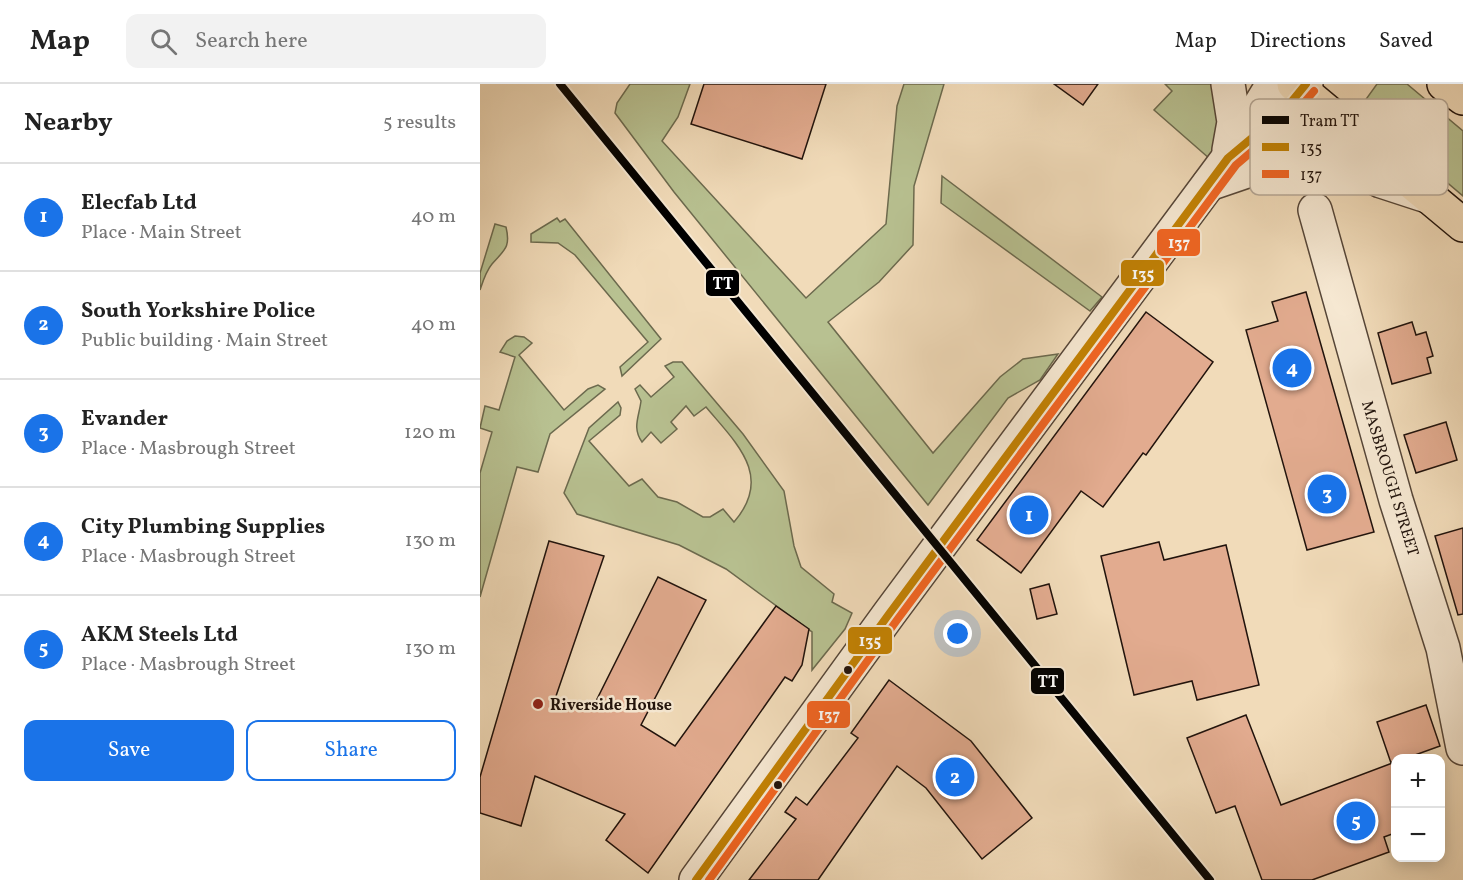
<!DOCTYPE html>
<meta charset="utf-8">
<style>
:root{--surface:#fff;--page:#f2f2f2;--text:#222;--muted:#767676;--line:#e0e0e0;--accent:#1a73e8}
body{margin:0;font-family:Vollkorn,serif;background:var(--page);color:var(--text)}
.controls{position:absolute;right:18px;bottom:18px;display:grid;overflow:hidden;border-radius:12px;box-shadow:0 3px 15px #0003}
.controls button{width:54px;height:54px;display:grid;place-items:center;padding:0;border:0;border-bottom:2px solid var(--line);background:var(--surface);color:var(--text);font:30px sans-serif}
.you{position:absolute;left:478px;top:550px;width:21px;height:21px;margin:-15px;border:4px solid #fff;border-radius:50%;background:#1a73e8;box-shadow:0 0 0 9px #1a73e833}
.badge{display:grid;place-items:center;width:39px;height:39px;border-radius:50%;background:var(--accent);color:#fff;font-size:20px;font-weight:700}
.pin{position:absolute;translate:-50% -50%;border:3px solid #fff;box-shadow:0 2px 6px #0006}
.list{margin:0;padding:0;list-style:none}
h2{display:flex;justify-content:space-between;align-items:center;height:78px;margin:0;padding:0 24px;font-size:26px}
h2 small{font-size:20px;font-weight:400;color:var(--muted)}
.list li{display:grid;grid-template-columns:39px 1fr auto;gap:18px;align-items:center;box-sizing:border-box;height:108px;padding:0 24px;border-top:2px solid var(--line)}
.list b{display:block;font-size:22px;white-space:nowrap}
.list p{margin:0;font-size:20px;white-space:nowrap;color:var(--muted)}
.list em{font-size:20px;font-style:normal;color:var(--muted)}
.actions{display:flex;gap:12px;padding:18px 24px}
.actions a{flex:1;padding:14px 0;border:2px solid var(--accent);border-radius:12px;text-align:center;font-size:21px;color:var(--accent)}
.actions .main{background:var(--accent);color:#fff}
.icon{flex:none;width:33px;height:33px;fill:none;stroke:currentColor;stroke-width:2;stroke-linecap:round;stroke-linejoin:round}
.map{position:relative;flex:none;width:983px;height:796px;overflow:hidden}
header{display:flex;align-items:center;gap:36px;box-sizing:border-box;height:84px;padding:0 30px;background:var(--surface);border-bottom:2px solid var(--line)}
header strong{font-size:28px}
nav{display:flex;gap:33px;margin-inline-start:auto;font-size:21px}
.search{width:420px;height:54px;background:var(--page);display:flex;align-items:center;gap:15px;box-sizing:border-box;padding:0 21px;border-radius:12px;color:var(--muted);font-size:22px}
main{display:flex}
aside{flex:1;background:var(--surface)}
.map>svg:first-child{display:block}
.green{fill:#b8c191;stroke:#6c6a4e;stroke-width:1.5}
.building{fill:#e2ab8f;stroke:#21130c;stroke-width:1.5}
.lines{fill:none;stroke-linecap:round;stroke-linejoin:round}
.minor-casing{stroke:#554537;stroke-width:36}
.major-casing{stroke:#21130c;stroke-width:36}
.minor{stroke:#f6e8d2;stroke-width:33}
.major{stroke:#f1dbb9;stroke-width:33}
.bus-1-casing{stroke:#f6e8d2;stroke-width:12}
.bus-2-casing{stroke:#f6e8d2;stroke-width:12}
.bus-1{stroke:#c28103;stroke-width:8}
.bus-2{stroke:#f26522;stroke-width:8}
.tram-1-casing{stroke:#f6e8d2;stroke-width:12}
.tram-1{stroke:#000;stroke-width:8}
.bus-dot{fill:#21130c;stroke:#f6e8d2;stroke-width:2}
.poi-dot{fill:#8f2418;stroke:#f6e8d2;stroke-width:2}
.labels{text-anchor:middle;stroke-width:5;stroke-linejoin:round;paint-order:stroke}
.street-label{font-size:16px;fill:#21130c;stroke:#f6e8d2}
.poi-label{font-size:16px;font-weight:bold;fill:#21130c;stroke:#f6e8d2;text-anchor:start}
.key{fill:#f6e8d2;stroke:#b6a897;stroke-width:1.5}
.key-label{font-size:16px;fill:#21130c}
.line-badge{stroke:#f6e8d2;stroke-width:2}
.badge-label{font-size:16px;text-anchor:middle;font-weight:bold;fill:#fff}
</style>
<header>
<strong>Map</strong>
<div class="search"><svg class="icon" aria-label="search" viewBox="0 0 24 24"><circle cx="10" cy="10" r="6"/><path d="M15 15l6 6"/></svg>Search here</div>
<nav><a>Map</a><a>Directions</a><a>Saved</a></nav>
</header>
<main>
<aside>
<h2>Nearby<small>5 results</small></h2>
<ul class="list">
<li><span class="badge">1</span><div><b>Elecfab Ltd</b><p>Place · Main Street</p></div><em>40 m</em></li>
<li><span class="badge">2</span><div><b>South Yorkshire Police</b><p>Public building · Main Street</p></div><em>40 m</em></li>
<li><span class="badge">3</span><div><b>Evander</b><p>Place · Masbrough Street</p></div><em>120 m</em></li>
<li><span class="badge">4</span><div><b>City Plumbing Supplies</b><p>Place · Masbrough Street</p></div><em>130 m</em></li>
<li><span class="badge">5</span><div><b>AKM Steels Ltd</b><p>Place · Masbrough Street</p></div><em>130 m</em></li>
</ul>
<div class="actions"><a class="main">Save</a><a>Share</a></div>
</aside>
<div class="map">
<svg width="983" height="796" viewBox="0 0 983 796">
<rect width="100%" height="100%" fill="#f1dbb9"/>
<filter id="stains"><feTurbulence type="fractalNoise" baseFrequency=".00333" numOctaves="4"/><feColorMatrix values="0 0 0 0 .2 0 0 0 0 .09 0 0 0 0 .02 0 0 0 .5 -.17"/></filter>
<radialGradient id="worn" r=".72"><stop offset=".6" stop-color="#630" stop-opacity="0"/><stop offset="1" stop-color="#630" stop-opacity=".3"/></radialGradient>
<g class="green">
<polygon points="150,0 210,0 198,33 182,57 326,214 406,140 417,22 424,0 464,0 434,102 433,161 399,198 348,238 453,369 520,293 543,275 578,270 560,296 528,314 448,421 194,108 135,29 137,19"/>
<polygon points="685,0 738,0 739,49 730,75 674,26 692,7"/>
<polygon points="897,0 927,0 983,47 983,112 918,57 917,44 884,18"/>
<polygon points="462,92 622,213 610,227 461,119"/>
<polygon points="77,134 80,138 85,135 181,255 142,292 140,283 168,258 95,171 78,159 51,158 51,150"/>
<path d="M 15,140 L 26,143 C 31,164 24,166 12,180 C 6,187 3,197 0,206 L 0,189 Z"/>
<polygon points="35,252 44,253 52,259 39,271 84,326 108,305 118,301 125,305 70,350 58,388 37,383 0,513 0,389 12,348 0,344 5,322 19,326 35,273 20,268 27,257"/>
<path d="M 193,278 L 202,278 L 263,350 L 304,407 L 314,462 L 321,483 L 354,510 L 352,518 L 372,529 L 365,545 L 332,586 L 332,548 L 246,485 L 199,461 L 97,430 L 84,409 L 109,344 L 138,318 L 141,324 L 140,331 L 109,357 L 149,402 L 162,395 L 178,413 L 197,418 L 223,433 L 230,433 L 243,425 L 254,438 C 294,392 256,359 226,323 L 214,332 L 206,322 L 191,338 L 197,345 L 181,359 L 171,348 L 162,358 C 152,344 159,333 161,317 L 155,305 L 160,301 L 171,313 L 194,293 L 185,282 Z"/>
</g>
<g class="building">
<polygon points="224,0 346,0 322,75 211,40"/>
<polygon points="574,0 618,0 603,21"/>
<polygon points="826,208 894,448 827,466 766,246 798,237 792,218"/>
<polygon points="666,228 733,278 666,371 663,369 623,423 601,407 541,489 497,456"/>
<polygon points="932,238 936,251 946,248 953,272 947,274 951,289 912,300 898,249"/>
<polygon points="966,338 977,376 936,389 924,351"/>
<polygon points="983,444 983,530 978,531 955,452"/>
<polygon points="69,457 124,472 75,615 112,625 178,493 226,516 161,641 195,662 296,522 329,545 322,581 312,597 305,593 168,789 126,756 145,730 55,692 41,742 0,729 0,693"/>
<polygon points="679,458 684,476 746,461 779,601 717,616 712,597 654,611 621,472"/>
<polygon points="569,500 577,530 557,535 550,505"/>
<polygon points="409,596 491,657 552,734 502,775 446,704 417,682 338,796 269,796 316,735 305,728 316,713 327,721 378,654 371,649"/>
<polygon points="946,621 960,662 924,675 915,675 911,679 897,638"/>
<polygon points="766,631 801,721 915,678 915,749 904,753 909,768 832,796 782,796 755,722 736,729 707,654"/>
</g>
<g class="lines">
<defs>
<g id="minor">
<polyline points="748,0 754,38 749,66"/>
<polyline points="765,59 803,28 826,0"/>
<polyline points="729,100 793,78 835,74 878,85 901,97 950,113"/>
<polyline points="835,126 916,416 963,564 983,664"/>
<polyline points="216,796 409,530 748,74 793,0"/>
</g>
<g id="major">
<polyline points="814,0 983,141"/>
<polyline points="964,0 983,14"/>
</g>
</defs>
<use href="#minor" class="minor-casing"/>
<use href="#major" class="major-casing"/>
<use href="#minor" class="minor"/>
<use href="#major" class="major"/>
<defs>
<polyline id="bus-1" points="216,796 409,530 748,74 803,28 826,0"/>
<polyline id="bus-2" points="229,796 417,536 756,81 810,35 834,7"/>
</defs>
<use href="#bus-1" class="bus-1-casing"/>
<use href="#bus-2" class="bus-2-casing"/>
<use href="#bus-1" class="bus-1"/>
<use href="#bus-2" class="bus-2"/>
<defs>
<polyline id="tram-1" points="80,0 730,796"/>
</defs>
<use href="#tram-1" class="tram-1-casing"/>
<use href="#tram-1" class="tram-1"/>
</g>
<g class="bus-dot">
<circle cx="368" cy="586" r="5"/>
<circle cx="298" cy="701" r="5"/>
</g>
<circle class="poi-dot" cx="58" cy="620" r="6"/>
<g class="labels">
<g class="street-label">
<text transform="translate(911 394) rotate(73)" y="6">MASBROUGH STREET</text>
</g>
<g class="poi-label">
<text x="70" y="626">Riverside House</text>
</g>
</g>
<rect x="770" y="15" width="198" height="96" rx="9" class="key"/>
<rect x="782" y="32" width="27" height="8" fill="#000"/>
<rect x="782" y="59" width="27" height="8" fill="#c28103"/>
<rect x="782" y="86" width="27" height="8" fill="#f26522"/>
<g class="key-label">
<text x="820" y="42">Tram TT</text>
<text x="820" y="69">135</text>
<text x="820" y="96">137</text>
</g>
<g class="line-badge">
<rect x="676" y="144" width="45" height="29" rx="6" fill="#f26522"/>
<rect x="640" y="175" width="45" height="28" rx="6" fill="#c28103"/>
<rect x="225" y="185" width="35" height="28" rx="6" fill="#000"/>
<rect x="367" y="542" width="46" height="29" rx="6" fill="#c28103"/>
<rect x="550" y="583" width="35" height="28" rx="6" fill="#000"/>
<rect x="326" y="616" width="45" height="29" rx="6" fill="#f26522"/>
</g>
<g class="badge-label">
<text x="699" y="164">137</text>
<text x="663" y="195">135</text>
<text x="243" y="205">TT</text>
<text x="390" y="562">135</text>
<text x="568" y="603">TT</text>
<text x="349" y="636">137</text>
</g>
<rect width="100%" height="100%" filter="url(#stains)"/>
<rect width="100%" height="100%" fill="url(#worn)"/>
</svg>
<div class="controls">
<button>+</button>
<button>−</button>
</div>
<div class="you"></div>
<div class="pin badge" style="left:549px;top:431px">1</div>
<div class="pin badge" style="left:475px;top:693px">2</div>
<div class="pin badge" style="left:847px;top:410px">3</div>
<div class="pin badge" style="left:812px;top:284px">4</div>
<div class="pin badge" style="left:876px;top:737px">5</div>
</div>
</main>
